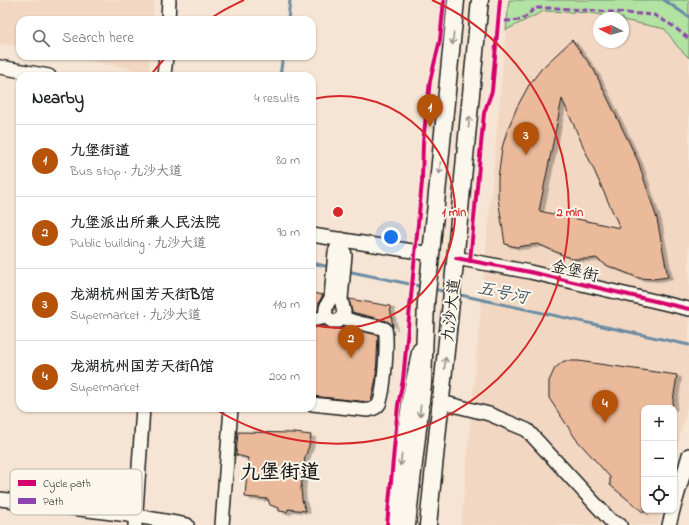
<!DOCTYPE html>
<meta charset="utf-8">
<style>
:root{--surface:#fff;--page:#f6f6f6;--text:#202124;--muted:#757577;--line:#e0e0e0;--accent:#b45309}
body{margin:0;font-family:"Indie Flower","LXGW WenKai TC",sans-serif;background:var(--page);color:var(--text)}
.controls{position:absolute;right:12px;bottom:12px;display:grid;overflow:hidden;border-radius:8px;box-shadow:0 1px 3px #0004}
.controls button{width:36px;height:36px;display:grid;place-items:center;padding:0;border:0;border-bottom:1px solid var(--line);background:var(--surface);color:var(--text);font:20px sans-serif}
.compass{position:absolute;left:593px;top:12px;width:36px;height:36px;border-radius:50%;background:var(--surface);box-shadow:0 1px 3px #0004;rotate:275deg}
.you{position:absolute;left:391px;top:237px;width:14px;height:14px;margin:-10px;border:3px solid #fff;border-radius:50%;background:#1a73e8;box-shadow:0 0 0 6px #1a73e833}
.badge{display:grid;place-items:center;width:26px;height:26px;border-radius:50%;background:var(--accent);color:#fff;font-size:13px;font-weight:700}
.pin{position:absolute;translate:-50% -33px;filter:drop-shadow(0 1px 2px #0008)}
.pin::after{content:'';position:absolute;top:21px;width:14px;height:12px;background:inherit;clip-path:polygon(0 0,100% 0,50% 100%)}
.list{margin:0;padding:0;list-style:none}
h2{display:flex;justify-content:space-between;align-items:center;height:52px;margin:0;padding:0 16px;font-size:17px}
h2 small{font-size:13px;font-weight:400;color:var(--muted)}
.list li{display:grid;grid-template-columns:26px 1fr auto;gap:12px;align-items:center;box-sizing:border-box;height:72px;padding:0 16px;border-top:1px solid var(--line)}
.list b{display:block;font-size:15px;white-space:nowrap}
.list p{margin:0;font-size:13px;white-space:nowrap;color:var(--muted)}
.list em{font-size:13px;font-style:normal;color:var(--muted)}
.icon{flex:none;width:22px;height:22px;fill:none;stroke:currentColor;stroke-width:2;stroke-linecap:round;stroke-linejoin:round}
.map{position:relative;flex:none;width:689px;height:525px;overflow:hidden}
.search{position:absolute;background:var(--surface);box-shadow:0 1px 3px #0004;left:16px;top:16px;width:300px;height:44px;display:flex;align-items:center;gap:10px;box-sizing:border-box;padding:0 14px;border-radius:12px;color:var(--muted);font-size:15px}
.panel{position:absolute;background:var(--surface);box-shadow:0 1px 3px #0004;left:16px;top:72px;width:300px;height:340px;border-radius:12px}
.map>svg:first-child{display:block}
.built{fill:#f2d8c3}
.green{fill:#b2e3a3;stroke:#678060}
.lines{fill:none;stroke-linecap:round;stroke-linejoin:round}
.stream{stroke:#6b8ba4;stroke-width:3}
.building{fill:#eaba9b;stroke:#1c1c1c;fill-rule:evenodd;filter:url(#shadow)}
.minor-casing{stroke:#1c1c1c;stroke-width:16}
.major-casing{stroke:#1c1c1c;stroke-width:19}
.minor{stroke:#fbf7ec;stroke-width:13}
.major{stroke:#fbf7ec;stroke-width:16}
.major-bridge-casing{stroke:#1c1c1c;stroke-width:19;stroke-linecap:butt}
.major-bridge{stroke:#fbf7ec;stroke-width:16}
.quiet{stroke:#8e44ad;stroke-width:3;stroke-dasharray:6 3;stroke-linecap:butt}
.cycleway-casing{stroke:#fbf7ec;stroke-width:6}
.cycleway{stroke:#d6006c;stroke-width:4}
.oneway{stroke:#97948e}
.ring{fill:none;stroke:#d62828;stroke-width:2}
.labels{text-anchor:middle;stroke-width:4;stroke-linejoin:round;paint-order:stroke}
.street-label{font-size:16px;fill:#1c1c1c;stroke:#fbf7ec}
.water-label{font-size:17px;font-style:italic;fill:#445460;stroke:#fbf7ec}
.district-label{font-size:20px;font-weight:bold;fill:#1c1c1c;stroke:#fbf7ec}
.key{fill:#fbf7ec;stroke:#b8b5ae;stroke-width:1}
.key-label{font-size:11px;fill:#1c1c1c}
.centre{fill:#d62828;stroke:#fbf7ec;stroke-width:2}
.ring-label{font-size:12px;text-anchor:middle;font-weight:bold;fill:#d62828;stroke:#fbf7ec;stroke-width:4;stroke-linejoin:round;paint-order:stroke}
</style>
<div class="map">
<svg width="689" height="525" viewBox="0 0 689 525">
<defs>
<filter id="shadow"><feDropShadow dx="4.5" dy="2.5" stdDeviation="0" flood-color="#0004"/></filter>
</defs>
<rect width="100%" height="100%" fill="#f6e5d4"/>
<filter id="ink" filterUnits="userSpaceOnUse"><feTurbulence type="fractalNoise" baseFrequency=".025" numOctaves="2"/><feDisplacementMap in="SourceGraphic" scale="8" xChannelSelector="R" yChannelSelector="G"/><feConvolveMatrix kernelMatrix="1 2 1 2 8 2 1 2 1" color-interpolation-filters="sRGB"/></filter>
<g filter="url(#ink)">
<g class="built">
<polygon points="0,0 154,0 153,20 20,20 20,47 0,44"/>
<polygon points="544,11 592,13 615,18 599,18 599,42 623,42 623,20 665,29 677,46 689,58 689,399 674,460 674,408 644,408 644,510 662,510 658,525 461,525 506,30"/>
<polygon points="65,56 150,56 149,72"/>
</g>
<polygon class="green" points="509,0 689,0 689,58 677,46 665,29 623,20 623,18 615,18 592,13 544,11 506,30"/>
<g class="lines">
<g class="stream">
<polyline points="664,0 689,17"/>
<polyline points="288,20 290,0"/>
<polyline points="280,76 283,56"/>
<polyline points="312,263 330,267"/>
<polyline points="347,271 424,287"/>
<polyline points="433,289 447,292"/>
<polyline points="456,294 689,345"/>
</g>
</g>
<g class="building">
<path d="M 572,40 L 594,70 L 638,161 L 657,219 L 668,277 L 654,279 L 639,278 L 606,265 L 596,258 L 590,259 L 572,259 L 538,244 L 516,247 L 505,244 L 498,198 L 498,178 L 502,148 L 507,131 L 517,107 L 529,85 L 542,68 ZM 562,99 L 620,228 L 539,211 Z"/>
<polygon points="312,293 323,295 319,302 318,311 312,312"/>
<polygon points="349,299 390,306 393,328 391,324 387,321 352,312"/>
<polygon points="324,326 332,329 341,328 344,327 378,335 376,378 371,401 368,402 312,396 312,328"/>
<polygon points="564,361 578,361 677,375 672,408 644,408 644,513 610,485 610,477 576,439 549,398 549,381 555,368"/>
<polygon points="238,432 295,433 311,435 309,446 305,457 301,488 302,500 306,511 288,509 287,512 279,511 279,508 270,505 268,499 245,497 248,458 236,455"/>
</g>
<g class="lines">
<defs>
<g id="minor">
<polyline points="168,20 169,0"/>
<polyline points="0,67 49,76"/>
<polyline points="164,76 166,56"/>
<polyline points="312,235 431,254"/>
<path d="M 341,239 L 345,255 L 341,299 L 344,312 L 342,317 L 338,321 L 332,321 L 326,317 C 325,309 326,305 331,298 L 335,252 Z"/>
<polyline points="456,258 530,272 689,309"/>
<polyline points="312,320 326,317"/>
<polyline points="441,402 489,414 527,430 611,521 620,525"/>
<path d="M 312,404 L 368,410 C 372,409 376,409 379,404 C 384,394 388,341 385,329 C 370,324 358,325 342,317"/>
<polyline points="0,499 136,516 187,525"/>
<polyline points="674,507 689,455"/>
<polyline points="135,525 143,408"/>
<polyline points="222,525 231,408"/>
<polyline points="393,525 409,400 419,350"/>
<polyline points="669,525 673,510"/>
</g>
<g id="major">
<polyline points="429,275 456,0"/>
<polyline points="453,283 480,0"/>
<polyline points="407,525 423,384 426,302"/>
<polyline points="428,525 451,302"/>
</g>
</defs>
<use href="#minor" class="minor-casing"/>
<use href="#major" class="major-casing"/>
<use href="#minor" class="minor"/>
<use href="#major" class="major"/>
<defs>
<g id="major-bridge">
<polyline points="426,302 429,275"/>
<polyline points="451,302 453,283"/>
</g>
</defs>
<use href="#major-bridge" class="major-bridge-casing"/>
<use href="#major-bridge" class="major-bridge"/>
<polyline class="quiet" points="505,21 522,20 535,8 556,8 654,15 673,26 689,39"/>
<defs>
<g id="cycleway">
<polyline points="456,258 530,272 689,309"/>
<polyline points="470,261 484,113 492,91 500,0"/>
<polyline points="387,525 398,405 403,380 422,182 423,142 430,81 440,40 444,0"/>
</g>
</defs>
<use href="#cycleway" class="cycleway-casing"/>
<use href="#cycleway" class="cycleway"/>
</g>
<defs><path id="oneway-shaft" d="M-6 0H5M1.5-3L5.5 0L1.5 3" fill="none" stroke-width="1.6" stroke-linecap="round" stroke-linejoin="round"/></defs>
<g class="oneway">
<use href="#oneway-shaft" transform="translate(453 39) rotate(96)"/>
<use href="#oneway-shaft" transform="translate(469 122) rotate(-85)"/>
<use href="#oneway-shaft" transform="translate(440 168) rotate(95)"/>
<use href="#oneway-shaft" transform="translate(445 363) rotate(-84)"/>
<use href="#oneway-shaft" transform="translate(420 411) rotate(96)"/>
<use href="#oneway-shaft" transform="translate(401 460) rotate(97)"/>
</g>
</g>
<g class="ring">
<path d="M313 99A116 116 0 1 1 313 325"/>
<path d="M150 76A232 232 0 0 1 166 57M208 20A232 232 0 0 1 244 0M432 0A232 232 0 1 1 215 409"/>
</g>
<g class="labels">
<g class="street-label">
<text transform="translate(575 270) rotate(13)" y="6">金堡街</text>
<text transform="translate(450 310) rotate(-84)" y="6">九沙大道</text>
</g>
<g class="water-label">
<text transform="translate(503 292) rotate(12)" y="6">五号河</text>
</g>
<g class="district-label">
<text x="280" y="478">九堡街道</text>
</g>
</g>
<rect x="10" y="469" width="132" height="46" rx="6" class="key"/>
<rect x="18" y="480" width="18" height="6" fill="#d6006c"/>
<rect x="18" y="498" width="18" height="6" fill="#8e44ad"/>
<g class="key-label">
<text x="43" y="487">Cycle path</text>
<text x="43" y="505">Path</text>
</g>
<circle cx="338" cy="212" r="6" class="centre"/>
<g class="ring-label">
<text x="454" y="216">1 min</text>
<text x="570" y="216">2 min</text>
</g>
</svg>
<div class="controls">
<button>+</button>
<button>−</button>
<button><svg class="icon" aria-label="locate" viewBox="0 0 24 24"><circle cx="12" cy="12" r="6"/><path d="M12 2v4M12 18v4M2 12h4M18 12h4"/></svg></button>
</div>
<svg class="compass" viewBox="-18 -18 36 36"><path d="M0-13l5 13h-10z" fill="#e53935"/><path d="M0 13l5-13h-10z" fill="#757577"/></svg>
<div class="you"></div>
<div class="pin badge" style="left:430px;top:127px">1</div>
<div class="pin badge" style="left:351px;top:358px">2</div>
<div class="pin badge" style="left:526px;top:155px">3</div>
<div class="pin badge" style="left:605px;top:423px">4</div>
<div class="search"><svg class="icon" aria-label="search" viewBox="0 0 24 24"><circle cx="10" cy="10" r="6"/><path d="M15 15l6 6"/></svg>Search here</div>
<section class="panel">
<h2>Nearby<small>4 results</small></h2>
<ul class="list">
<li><span class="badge">1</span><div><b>九堡街道</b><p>Bus stop · 九沙大道</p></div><em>80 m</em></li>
<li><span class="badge">2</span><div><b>九堡派出所兼人民法院</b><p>Public building · 九沙大道</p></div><em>90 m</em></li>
<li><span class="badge">3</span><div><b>龙湖杭州国芳天街B馆</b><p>Supermarket · 九沙大道</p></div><em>110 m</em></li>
<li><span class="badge">4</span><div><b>龙湖杭州国芳天街A馆</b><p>Supermarket</p></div><em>200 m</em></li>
</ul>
</section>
</div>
